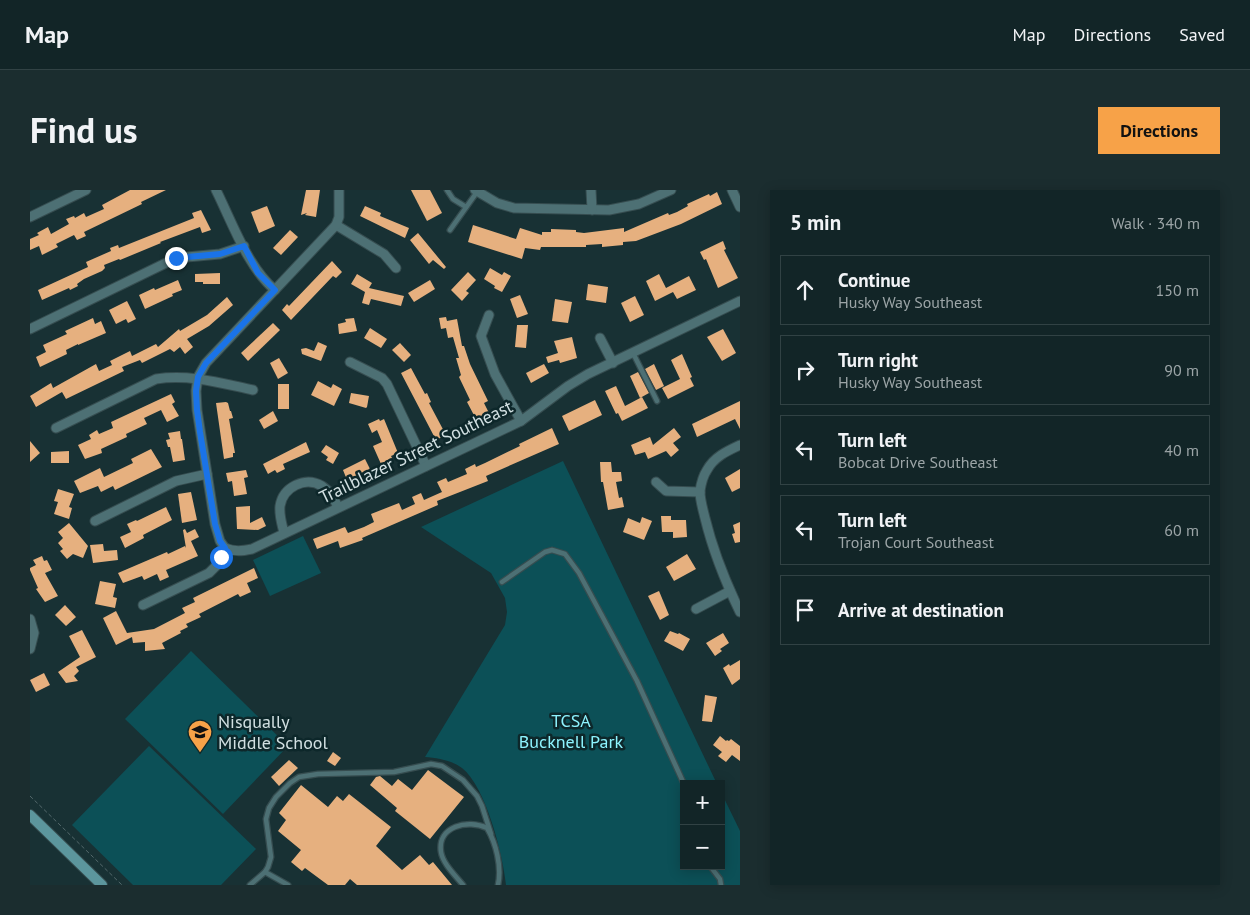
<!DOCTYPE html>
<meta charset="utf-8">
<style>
:root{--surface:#122527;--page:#1b2d2f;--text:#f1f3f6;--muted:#9ca5a7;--line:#314244;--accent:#f7a248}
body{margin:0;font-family:"PT Sans",sans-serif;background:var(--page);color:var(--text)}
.controls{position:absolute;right:15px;bottom:15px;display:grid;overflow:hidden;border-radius:0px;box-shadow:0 2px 12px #0003}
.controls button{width:45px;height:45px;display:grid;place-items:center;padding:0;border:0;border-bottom:1px solid var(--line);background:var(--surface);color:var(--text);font:25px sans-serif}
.stop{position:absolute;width:15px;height:15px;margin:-11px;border:4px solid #1a73e8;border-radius:50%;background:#fff}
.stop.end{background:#1a73e8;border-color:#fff;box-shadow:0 1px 5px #0008}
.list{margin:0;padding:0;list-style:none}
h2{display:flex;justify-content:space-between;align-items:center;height:65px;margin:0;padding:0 20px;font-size:21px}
h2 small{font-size:16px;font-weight:400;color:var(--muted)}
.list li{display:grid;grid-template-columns:32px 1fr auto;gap:15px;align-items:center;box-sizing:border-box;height:70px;margin:0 10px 10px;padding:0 10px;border:1px solid var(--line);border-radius:0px}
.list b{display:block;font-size:19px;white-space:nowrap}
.list p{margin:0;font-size:16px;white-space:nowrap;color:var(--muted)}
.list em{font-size:16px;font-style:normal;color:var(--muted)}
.icon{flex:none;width:28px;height:28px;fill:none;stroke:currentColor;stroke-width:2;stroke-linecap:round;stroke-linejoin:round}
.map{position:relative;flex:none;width:710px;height:695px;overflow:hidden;border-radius:0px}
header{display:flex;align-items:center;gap:30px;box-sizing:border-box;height:70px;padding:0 25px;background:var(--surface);border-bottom:1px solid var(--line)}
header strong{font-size:24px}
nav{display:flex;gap:28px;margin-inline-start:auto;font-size:18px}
.intro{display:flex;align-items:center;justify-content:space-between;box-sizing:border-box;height:120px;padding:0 30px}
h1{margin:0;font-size:35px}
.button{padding:12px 22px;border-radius:0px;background:var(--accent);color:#111;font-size:18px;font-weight:700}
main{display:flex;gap:30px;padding:0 30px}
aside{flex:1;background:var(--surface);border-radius:0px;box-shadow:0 2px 12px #0003}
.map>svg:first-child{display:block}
.green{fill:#0c5057}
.building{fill:#e6b07f}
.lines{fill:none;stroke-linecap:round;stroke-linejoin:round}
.lane-casing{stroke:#364d50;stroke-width:7}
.street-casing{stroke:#364d50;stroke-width:11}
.secondary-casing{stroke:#364d50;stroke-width:12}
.path{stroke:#54696c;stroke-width:1;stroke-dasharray:4 2.5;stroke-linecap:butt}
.lane{stroke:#4d7074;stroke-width:4.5}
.street{stroke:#4d7074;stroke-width:9}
.secondary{stroke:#5c969d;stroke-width:10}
.route{stroke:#1a73e8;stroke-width:6}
.labels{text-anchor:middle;stroke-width:5;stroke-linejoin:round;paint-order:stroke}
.street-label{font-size:18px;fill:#d2e0e2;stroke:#0d272a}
.park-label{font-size:18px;fill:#8df3fe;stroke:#0d272a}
.poi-label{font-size:18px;fill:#d2e0e2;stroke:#0d272a;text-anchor:start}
</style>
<header>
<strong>Map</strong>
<nav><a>Map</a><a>Directions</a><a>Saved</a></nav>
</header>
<div class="intro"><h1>Find us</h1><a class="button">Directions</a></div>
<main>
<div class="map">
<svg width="710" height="695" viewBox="0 0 710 695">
<rect width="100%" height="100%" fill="#183134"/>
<g class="green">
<path d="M 533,271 L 687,594 L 654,594 L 654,676 L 691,676 L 691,602 L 710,641 L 710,695 L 476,695 C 473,665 456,597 432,578 C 421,570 407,568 395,567 L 475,435 L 477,422 L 475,408 L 461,383 L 391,337 Z"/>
<polygon points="273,346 291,383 240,406 223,370"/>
<polygon points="161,461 258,556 193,624 95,529"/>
<polygon points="119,556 226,659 191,695 103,695 42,635"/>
</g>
<g class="building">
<polygon points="100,0 136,0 111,12 112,14 54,42 56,46 47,50 44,45 26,54 28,57 12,65 9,56 0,60 0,49 9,45 7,43 18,37 21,44 39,34 36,29 44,26 45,28 54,23 56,27 74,19 72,15"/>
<polygon points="276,0 290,0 286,27 275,25 277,23 271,25"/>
<polygon points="381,0 400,0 412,23 397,31"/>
<polygon points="687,2 692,14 651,34 606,51 593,52 593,55 572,57 572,54 556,55 556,57 511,57 510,60 495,58 492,69 438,52 443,35 486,49 490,38 512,45 512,42 521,42 521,39 546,40 546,42 554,43 594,38 594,42 638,23 639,25 647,22 658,16 657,14 679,4 680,6"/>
<polygon points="237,16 245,36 229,43 221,22"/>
<polygon points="335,16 351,23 350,26 379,38 375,48 330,26"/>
<polygon points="171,20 181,40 172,43 170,37 130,52 131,53 90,70 89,69 74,75 75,78 72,81 54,89 47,94 48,96 40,100 39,98 12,110 8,100 58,77 56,72 81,61 80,58 88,55 89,58 164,28 162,23"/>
<polygon points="260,40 268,47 251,65 243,58"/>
<polygon points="388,43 416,77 414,79 403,70 399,74 380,50"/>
<polygon points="693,51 696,59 694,60 708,88 688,98 676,69 674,70 670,62"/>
<polygon points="302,71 312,82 306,88 303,86 261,130 252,120 257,114 259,116"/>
<polygon points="460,78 472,85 474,82 481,86 472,102 464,98 465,96 454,89"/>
<polygon points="438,82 446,90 436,101 439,103 432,111 421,100"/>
<polygon points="190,83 190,94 173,94 173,92 165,92 165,84"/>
<polygon points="327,84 342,93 339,98 374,106 371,116 341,109 339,115 332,113 335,102 321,94"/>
<polygon points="629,84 636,98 659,86 666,100 647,109 643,102 625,111 616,91"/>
<polygon points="148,90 152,100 142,104 143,106 115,119 109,105 124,98 125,100"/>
<polygon points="400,90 405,99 384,112 378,103"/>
<polygon points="558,94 578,97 576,113 556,110"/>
<polygon points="490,105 498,124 487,128 480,109"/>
<polygon points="605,106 614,125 600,132 591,113"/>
<polygon points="197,107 203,115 179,136 157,149 163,157 155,164 150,157 144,162 140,159 112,173 110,170 92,177 94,181 36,209 32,202 6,217 0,206 21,193 23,198 66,174 69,181 82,175 80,171 100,161 102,166 126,154 128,157 149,139 150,141 177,125"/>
<polygon points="525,109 542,112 538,133 522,131"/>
<polygon points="97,111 106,129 98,133 96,129 86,134 79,120"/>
<polygon points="416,127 417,131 427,129 432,156 434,156 440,174 458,211 454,213 459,223 446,229 437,212 440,210 429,187 431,185 426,168 429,168 423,147 418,148 416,138 411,139 409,128"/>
<polygon points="63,128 65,134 71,131 76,143 48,155 48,154 36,160 37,164 10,177 6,167 16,162 13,155 37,144 35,141"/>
<polygon points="324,128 327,141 309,144 308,134 316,132 315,129"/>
<polygon points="243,133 250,140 218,171 211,163"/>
<polygon points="487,135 498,135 496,158 485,157"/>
<polygon points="340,138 357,149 351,158 334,148"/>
<polygon points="693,139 706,163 692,171 677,147"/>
<polygon points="542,147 547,168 530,173 529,170 518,173 516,167 528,163 524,151"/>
<polygon points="288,152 297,156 291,171 272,164 271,159 276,158 284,161"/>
<polygon points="370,153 381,165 374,172 362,160"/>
<polygon points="652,164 662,187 660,188 664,196 638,209 632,198 650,189 641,170"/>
<polygon points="249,168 258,183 248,189 240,173"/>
<polygon points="514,174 519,183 501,193 496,183"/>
<polygon points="624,174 634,196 626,200 615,179"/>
<polygon points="381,178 395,204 397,203 401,212 399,213 416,245 406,250 371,183"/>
<polygon points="608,182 619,203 610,208 600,186"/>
<polygon points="288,191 301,198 303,194 312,199 304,216 281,205"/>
<rect x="248" y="194" width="11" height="25"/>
<polygon points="586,196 595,216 612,207 618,218 592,231 588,223 586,224 575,201"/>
<polygon points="321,203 339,206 337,217 336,218 319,213"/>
<polygon points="141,204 145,212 142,214 149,226 137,232 131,220 114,228 117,234 96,244 97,247 71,259 72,263 55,269 48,255 61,249 59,245 67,240 69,244 83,238 81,232"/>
<polygon points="565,210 572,225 539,241 532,226"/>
<polygon points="710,211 710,239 705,229 667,247 662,234"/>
<polygon points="196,212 198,213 200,221 201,221 203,228 199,229 205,263 203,263 203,267 194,269 186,213"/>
<polygon points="243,221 248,231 234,239 229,230"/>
<polygon points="349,229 350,231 354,229 368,263 361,266 362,268 351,274 343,256 352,252 347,240 342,243 338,234"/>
<polygon points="522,238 529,254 456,286 458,291 407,311 408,315 332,348 333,350 310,358 308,351 287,359 283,349 315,337 318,343 334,337 344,332 341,324 369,313 372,320 385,314 382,307 391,303 394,310 412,302 407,292 416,288 418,292 437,284 435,279 445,274 446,277 455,273 490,256 489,254"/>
<polygon points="644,238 651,247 643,253 649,260 641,267 636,261 618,269 615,262 605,265 601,255 620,247 623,255"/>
<polygon points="150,241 151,249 152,249 155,270 143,272 140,257 138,257 136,250 140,249 138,243"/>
<polygon points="0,251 10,263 0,272"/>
<polygon points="276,252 280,262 253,274 255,279 247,283 245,280 238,284 233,274"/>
<polygon points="296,255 309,263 303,274 296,270 298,267 291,262"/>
<polygon points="121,259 132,277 85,300 83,296 71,302 68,296 50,303 44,291 70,278 74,287 103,273 101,269"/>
<polygon points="39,261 39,273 21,273 21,262"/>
<polygon points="335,269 340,279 317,290 313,280"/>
<polygon points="570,272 581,272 582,282 591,282 592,291 586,292 589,308 592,307 594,317 578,320 573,292 571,292"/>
<polygon points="710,279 710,298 702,302 695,288"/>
<polygon points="216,280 218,287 214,288 217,304 204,306 202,291 198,292 196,283"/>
<polygon points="28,299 44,304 39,317 42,318 39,329 24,324 28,312 24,311"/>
<polygon points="161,302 167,330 152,333 148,304"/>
<polygon points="220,316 220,333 232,327 236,336 228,340 207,339 206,317"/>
<polygon points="136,317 142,330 113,345 114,348 95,358 90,347 101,342 97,334 106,330 107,331"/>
<polygon points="631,326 641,326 641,330 656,330 657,347 643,348 643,342 632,342"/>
<polygon points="612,327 622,331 614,350 593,342 598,328 610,333"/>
<polygon points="710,332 710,352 705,353 702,344 705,343 703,335"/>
<polygon points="39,333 58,356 53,368 43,364 37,369 30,361 33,359 28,353 33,348 28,342"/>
<polygon points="155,339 157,343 165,339 169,347 161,351 168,366 136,380 139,387 130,391 127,384 114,390 112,386 93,393 88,383 137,362 138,364 155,356 156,358 153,340"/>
<polygon points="73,354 74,361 87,360 88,370 63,373 60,355"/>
<polygon points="657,364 666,379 644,391 636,377"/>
<polygon points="12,366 14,371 17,370 22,380 15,383 28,406 15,412 6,399 8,398 0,380 0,378 6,375 3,370"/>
<polygon points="224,378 228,388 217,393 221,402 210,407 208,404 169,424 171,427 156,434 158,437 150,441 151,443 132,453 135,459 115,461 115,452 103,453 102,447 86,455 73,428 86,421 97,443 124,439 155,423 152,418 165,412 163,408"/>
<polygon points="70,391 86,394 83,407 87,408 85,418 65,414"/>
<polygon points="629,401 639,425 630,430 618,406"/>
<polygon points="35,415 46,427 36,436 25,425"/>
<polygon points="52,440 66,467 46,477 49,481 44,486 48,491 36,493 28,482 50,467 39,446"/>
<polygon points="640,441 648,444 649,443 660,449 653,461 634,451"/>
<polygon points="693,443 699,453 690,459 692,461 685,466 676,453"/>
<polygon points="710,470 710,489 702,495 693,478 699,474 700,476"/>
<polygon points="14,483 20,495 6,502 0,490"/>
<polygon points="675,505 687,507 682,532 672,531"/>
<polygon points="690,546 696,551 697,550 699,551 701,549 710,556 710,571 702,565 696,572 688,566 692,562 683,555"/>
<polygon points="303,562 311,568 305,576 297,571"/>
<polygon points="259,570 268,578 249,596 241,587"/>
<polygon points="398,580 434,607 400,649 365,621 367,618 340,595 346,587 350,586 362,596 368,589 382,600"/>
<polygon points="271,595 298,617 307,606 313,611 319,604 361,637 346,656 372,680 390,665 399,675 403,672 422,695 327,695 320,689 315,695 298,695 275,678 272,681 261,672 271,660 248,641 256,630 249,623"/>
</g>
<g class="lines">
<defs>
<g id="lane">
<polyline points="417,0 423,9 436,17"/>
<polyline points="420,40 447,2"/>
<polyline points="603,163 627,211"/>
<polyline points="472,392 515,362 522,360 535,364 549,383 607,491 654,594"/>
<polyline points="680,676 690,689 691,695"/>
<polyline points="235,682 258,695"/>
<polyline points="220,695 235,682 238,677 241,667 236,629 239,618 246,607 260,593 269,587 288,584 364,582 401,574 412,576 433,590 447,606 452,616 461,644"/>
<path d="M 433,695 C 425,685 413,674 411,662 C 407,636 438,629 457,638 C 466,653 472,677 468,695"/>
</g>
<g id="street">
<path d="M 186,0 C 202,32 218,78 245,100"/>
<polyline points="445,0 467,13 484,18 579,20 609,14 641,0"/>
<polyline points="561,0 562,20"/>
<polyline points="702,0 710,17"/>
<polyline points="0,27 56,0"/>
<polyline points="306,35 354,64 366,78"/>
<polyline points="459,125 451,146 465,184 491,231"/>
<polyline points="0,139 140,71 146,68 190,64 214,56"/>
<polyline points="570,148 583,173"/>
<polyline points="320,172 352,188 357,194 396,276"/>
<path d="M 26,238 L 126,189 C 160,184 190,193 223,200"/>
<path d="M 710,255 C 697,261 684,267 677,280 C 673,286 671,294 670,301 C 670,311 673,319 675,328 C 683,361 695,391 710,422"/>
<polyline points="626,292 636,301 670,302"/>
<polyline points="65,331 146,291 177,284"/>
<path d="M 254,343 C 252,334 249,326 250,316 C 253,297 275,286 292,296 C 300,301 304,309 308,317"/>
<path d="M 195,358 C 205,362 212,361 222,359 L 491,231 L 538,196 L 558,184 L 710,111"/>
<polyline points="195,358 190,351 185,334 167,220 166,201 168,187 176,173 306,35 309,27 309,0"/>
<polyline points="113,415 179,383 186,376 195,358"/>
<polyline points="666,419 700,401"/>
<polyline points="0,429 4,443 0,459"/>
</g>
<polyline id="secondary" points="0,625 72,695"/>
</defs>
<use href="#lane" class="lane-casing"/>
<use href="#street" class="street-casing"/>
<use href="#secondary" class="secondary-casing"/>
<polyline class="path" points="0,606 92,695"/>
<use href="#lane" class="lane"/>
<use href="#street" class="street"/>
<use href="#secondary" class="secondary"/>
</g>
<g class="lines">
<polyline class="route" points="146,68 190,64 214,56 228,83 245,100 176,173 168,187 166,201 167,220 170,242 185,334 190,351 195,358 191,367"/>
</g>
<defs>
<symbol id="school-pin" viewBox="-11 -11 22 30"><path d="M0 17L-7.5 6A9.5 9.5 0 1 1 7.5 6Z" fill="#f7a248" stroke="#0d272a"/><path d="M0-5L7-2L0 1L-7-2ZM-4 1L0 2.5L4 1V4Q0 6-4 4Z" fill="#111"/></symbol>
</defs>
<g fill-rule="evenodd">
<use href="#school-pin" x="156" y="528" width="28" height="38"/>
</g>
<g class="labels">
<g class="street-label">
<text transform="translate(386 262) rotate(-26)" y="6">Trailblazer Street Southeast</text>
</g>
<g class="park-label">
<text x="541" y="537">TCSA<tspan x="541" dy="21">Bucknell Park</tspan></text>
</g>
<g class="poi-label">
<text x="188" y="538">Nisqually<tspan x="188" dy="21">Middle School</tspan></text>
</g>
</g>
</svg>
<div class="controls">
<button>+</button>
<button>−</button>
</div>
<div class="stop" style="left:191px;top:367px"></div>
<div class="stop end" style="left:146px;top:68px"></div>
</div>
<aside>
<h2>5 min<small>Walk · 340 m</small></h2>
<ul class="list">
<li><svg class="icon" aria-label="ahead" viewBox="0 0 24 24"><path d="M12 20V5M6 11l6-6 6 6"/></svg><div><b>Continue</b><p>Husky Way Southeast</p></div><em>150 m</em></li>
<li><svg class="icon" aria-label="right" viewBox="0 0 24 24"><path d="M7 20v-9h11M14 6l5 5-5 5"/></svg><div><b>Turn right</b><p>Husky Way Southeast</p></div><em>90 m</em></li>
<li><svg class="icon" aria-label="left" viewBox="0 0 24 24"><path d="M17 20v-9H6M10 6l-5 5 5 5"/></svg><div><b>Turn left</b><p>Bobcat Drive Southeast</p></div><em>40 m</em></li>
<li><svg class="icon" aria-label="left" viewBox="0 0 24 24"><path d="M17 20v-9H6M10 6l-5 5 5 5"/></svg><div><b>Turn left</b><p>Trojan Court Southeast</p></div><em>60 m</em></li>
<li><svg class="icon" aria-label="arrive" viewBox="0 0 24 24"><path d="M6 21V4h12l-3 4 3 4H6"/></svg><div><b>Arrive at destination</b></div></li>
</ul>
</aside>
</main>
